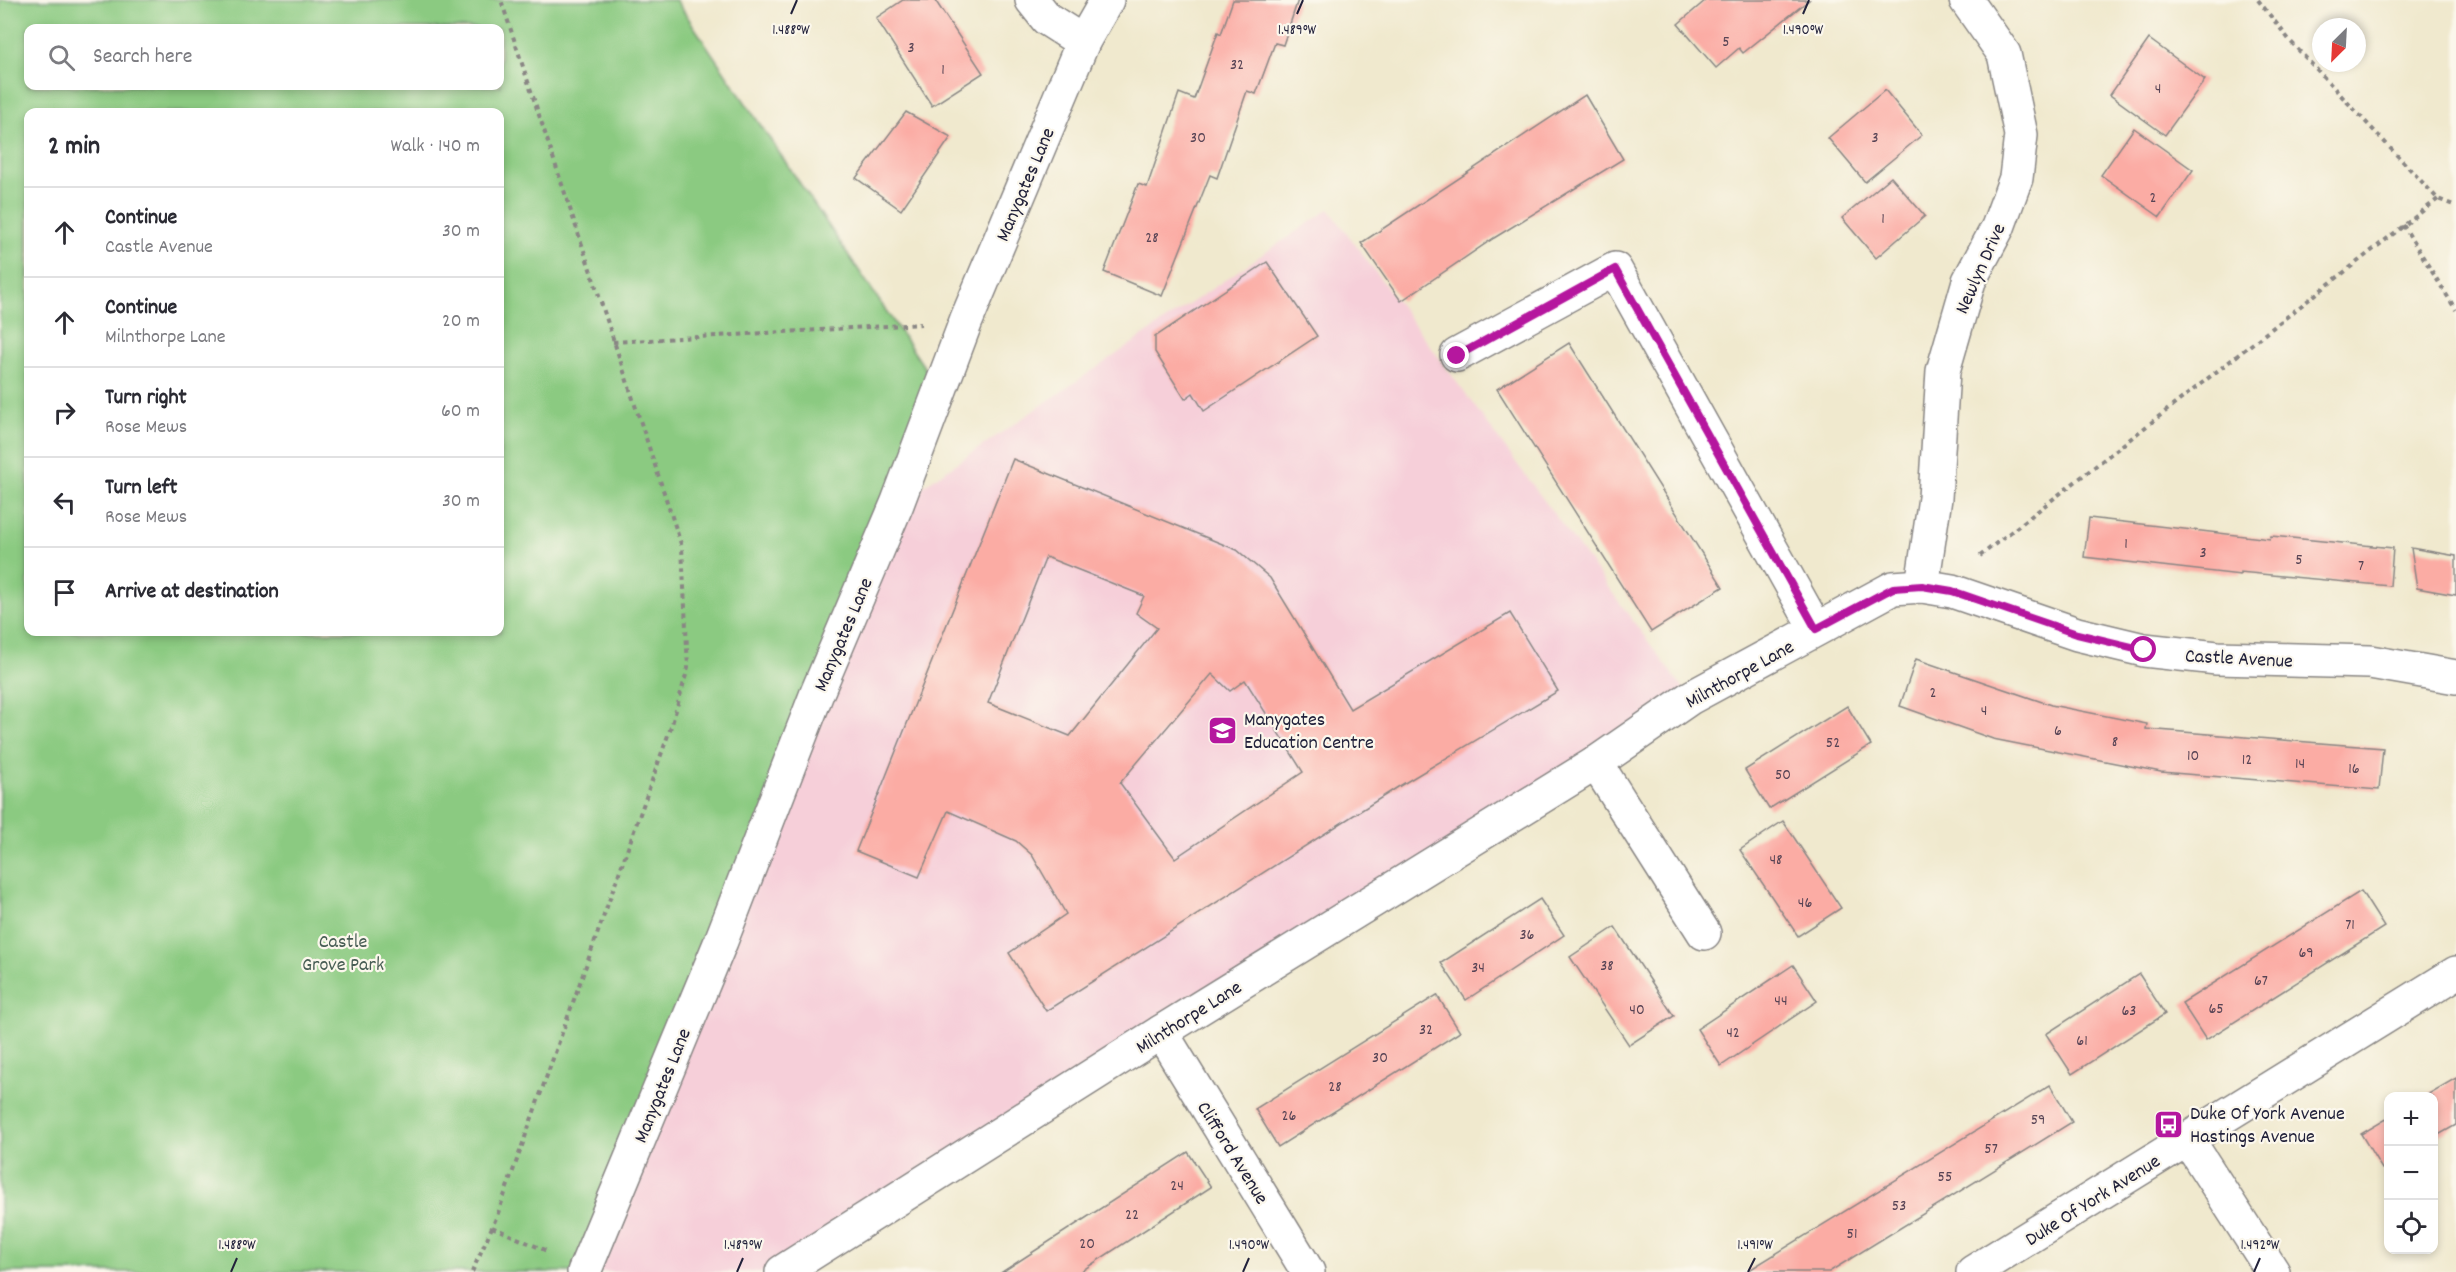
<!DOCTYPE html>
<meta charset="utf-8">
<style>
:root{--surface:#fff;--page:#f2f2f3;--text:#2b2b33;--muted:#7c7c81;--line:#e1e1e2}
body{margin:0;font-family:Dekko,sans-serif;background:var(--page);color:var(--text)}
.controls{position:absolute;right:18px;bottom:18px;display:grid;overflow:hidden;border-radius:12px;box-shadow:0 3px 9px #0003}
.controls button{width:54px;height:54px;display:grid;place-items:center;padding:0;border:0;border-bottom:2px solid var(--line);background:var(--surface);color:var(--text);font:30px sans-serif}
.compass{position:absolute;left:2312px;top:18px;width:54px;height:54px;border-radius:50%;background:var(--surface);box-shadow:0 3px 9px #0003;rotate:204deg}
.stop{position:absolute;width:18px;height:18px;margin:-14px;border:4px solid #b5179e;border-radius:50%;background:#fff}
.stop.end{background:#b5179e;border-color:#fff;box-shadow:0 2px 6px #0008}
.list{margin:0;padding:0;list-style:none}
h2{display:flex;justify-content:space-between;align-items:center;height:78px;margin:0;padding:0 24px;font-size:26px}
h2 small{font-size:20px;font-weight:400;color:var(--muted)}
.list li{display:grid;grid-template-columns:39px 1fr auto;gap:18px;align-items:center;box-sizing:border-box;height:90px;padding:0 24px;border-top:2px solid var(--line)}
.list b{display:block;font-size:22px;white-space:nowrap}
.list p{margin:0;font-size:20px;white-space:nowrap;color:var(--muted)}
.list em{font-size:20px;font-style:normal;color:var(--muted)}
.icon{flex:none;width:33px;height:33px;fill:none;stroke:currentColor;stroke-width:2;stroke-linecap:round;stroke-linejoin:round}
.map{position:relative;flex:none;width:2456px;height:1272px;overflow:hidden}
.search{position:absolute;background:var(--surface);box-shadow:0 3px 9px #0003;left:24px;top:24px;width:480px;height:66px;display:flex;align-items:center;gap:15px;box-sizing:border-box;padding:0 21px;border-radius:12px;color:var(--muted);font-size:22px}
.panel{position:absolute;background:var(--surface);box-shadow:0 3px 9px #0003;left:24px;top:108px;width:480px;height:528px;border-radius:12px}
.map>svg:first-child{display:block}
.built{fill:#f6cfd9}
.green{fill:#8bca81;stroke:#56765e;stroke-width:1.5;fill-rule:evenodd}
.building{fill:#fbaca4;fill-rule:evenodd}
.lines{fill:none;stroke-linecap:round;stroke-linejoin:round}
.street-casing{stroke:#898684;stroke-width:36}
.secondary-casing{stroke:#898684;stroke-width:36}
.path{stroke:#898684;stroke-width:4;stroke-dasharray:4.5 4.5;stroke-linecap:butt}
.street{stroke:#fff;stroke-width:33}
.secondary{stroke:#fff;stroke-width:33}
.route{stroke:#b5179e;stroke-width:8}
.ticks{fill:none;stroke:#22223b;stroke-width:2}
.labels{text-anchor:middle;stroke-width:4.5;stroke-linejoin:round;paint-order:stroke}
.number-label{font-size:16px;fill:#584455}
.street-label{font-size:20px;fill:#22223b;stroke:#fbf7ec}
.poi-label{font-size:20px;fill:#22223b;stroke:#fbf7ec;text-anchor:start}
.park-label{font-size:20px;fill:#475d54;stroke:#fbf7ec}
.ticks-label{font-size:15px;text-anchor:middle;fill:#22223b;stroke:#fbf7ec;stroke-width:4.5;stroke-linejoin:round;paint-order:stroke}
</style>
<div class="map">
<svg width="2456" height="1272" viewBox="0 0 2456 1272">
<rect width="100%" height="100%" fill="#fbf7ec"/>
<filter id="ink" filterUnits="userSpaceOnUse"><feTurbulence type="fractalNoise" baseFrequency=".0167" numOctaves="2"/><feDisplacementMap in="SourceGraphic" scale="12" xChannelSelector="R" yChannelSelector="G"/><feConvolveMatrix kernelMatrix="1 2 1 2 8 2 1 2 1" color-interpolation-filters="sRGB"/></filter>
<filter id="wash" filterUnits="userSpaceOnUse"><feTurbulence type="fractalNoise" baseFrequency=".008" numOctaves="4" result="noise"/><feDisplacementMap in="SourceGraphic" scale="24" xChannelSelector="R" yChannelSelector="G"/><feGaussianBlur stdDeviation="1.35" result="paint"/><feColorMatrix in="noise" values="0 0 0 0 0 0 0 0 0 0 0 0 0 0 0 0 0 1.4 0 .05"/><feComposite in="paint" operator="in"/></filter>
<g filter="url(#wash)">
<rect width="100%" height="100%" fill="#f0e9ce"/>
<polygon class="built" points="1329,209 1690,698 782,1272 584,1272 897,504"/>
<path class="green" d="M 0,0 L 676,0 L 939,389 L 584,1272 L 0,1272 ZM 28,28 L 500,28 L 500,86 L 28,86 ZM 28,112 L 500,112 L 500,632 L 28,632 Z"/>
<g id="blocks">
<g class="building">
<polygon points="903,0 935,0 983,73 932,106 876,18"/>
<polygon points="1233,0 1298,0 1283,45 1275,43 1256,94 1247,91 1217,178 1210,175 1162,296 1104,272 1138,184 1147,187 1179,93 1194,99 1218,32 1221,34"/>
<polygon points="1706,0 1809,0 1743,53 1739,48 1716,68 1678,24"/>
<polygon points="2149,39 2205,80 2165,135 2110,95"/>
<polygon points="1885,90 1922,135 1865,182 1828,138"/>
<polygon points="1585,95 1623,159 1494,238 1401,301 1361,243"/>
<polygon points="906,112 951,137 901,210 856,178"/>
<polygon points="2134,128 2193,170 2160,217 2101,175"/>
<polygon points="1891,177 1925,216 1876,258 1842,218"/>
<polygon points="1267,262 1317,336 1204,411 1193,393 1185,399 1155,352 1155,337"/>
<polygon points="1569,343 1723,587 1651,632 1497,389"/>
<path d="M 1013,459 L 1237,550 L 1270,578 L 1350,709 L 1510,613 L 1558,691 L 1398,787 L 1046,1011 L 1009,953 L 1066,914 L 1032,855 L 1016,841 L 948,811 L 919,877 L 856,851 ZM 1046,557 L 1144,596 L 1136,613 L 1157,628 L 1070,736 L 988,703 ZM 1212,674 L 1230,691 L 1245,680 L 1303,772 L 1175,858 L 1120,783 Z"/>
<polygon points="2089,518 2270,539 2271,536 2393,548 2390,586 2240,572 2240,575 2084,557"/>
<polygon points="2411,548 2456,556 2456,595 2417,588"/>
<polygon points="1916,659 2051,705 2147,724 2146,729 2383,748 2379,790 2161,772 1993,739 1900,706"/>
<polygon points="1847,706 1871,745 1769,809 1745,770"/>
<polygon points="1783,821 1841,908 1798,936 1740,850"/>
<polygon points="2361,891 2384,927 2206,1040 2182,1003"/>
<polygon points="1540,899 1564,935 1466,1000 1441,963"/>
<polygon points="1615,927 1674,1016 1629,1045 1570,957"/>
<polygon points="1793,965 1817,1001 1721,1066 1697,1029"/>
<polygon points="2139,974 2165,1014 2072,1074 2046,1034"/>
<polygon points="1437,995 1460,1032 1278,1147 1255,1109"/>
<polygon points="2456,1078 2456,1125 2433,1138 2433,1096 2425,1096"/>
<polygon points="2050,1085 2072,1122 1829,1272 1746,1272"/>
<polygon points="2388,1118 2388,1165 2382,1169 2361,1134"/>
<polygon points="1188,1152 1211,1187 1080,1272 1002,1272"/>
</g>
</g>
</g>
<g filter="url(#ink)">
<use href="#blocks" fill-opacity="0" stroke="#898684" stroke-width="1.5"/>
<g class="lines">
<defs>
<g id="street">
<polyline points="1032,0 1047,19 1083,42"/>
<polyline points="1457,355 1615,269 1816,629"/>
<polyline points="1922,586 1935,498 1943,371 1969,281 1998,227 2016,178 2021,135 2004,54 1966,0"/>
<polyline points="1596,763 1704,933"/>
<polyline points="1161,1032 1308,1272"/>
<polyline points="2188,1140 2273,1272"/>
<polyline points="782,1272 1161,1032 1596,763 1690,698 1893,588 1922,586 1952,591 2077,634 2144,650 2217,658 2370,662 2456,677"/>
<polyline points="1973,1272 2456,973"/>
</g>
<polyline id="secondary" points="584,1272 721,941 817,693 897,504 966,321 1083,42 1107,0"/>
</defs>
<use href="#street" class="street-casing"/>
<use href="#secondary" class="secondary-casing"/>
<g class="path">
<polyline points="2258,0 2291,42 2438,199 2456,206"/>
<polyline points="2403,225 2456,310"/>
<polyline points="613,342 921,324"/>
<polyline points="1980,556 2438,199"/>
<polyline points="492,1227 549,1252"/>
<polyline points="472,1272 497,1216 672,724 688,668 682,547 501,0"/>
</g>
<use href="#street" class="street"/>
<use href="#secondary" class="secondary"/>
</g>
</g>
<g class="lines" filter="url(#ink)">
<polyline class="route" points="1457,356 1615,269 1816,629 1893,588 1922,586 1952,591 2077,634 2144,650"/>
</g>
<path class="ticks" d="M 791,14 L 797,0M 1297,14 L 1303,0M 1803,14 L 1809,0M 231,1272 L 237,1258M 737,1272 L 743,1258M 1243,1272 L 1249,1258M 1748,1272 L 1755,1258M 2254,1272 L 2260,1258"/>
<defs>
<symbol id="university-square" viewBox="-11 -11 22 22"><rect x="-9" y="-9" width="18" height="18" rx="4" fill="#b5179e" stroke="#fbf7ec"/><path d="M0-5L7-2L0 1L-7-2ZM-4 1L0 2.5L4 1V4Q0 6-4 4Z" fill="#fff"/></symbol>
<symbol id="bus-square" viewBox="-11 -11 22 22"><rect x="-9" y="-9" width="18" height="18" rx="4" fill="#b5179e" stroke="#fbf7ec"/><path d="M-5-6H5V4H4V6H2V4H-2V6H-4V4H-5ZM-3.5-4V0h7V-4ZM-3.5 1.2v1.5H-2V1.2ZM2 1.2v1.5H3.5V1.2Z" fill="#fff"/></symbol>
</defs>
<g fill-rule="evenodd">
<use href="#university-square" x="1206" y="714" width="33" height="33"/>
<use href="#bus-square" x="2152" y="1108" width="33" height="33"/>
</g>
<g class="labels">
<g class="number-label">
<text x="1726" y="46">5</text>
<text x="911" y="52">3</text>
<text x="1237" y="69">32</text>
<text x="943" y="74">1</text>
<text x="2158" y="93">4</text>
<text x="1198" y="142">30</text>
<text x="1875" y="142">3</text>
<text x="2153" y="202">2</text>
<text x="1883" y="223">1</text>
<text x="1152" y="242">28</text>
<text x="2126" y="548">1</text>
<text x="2203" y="557">3</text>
<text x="2299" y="564">5</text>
<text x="2361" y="570">7</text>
<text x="1933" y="697">2</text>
<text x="1984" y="715">4</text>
<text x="2058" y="735">6</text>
<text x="2115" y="746">8</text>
<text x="1833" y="747">52</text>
<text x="2193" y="760">10</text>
<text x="2247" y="764">12</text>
<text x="2300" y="768">14</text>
<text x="2354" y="773">16</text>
<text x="1783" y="779">50</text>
<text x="1776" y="864">48</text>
<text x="1805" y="907">46</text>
<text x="2350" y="929">71</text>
<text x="1527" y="939">36</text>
<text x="2306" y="957">69</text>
<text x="1607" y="970">38</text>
<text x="1478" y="972">34</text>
<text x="2261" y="985">67</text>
<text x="1781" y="1005">44</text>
<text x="2216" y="1013">65</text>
<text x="1637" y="1014">40</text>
<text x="2129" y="1015">63</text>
<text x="1426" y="1034">32</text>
<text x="1733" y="1037">42</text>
<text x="2082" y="1045">61</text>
<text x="1380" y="1062">30</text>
<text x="1335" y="1091">28</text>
<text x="1289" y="1120">26</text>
<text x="2038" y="1124">59</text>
<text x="1991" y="1153">57</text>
<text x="1945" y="1181">55</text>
<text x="1177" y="1190">24</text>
<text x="1899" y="1210">53</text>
<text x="1132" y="1219">22</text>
<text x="1852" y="1238">51</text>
<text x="1087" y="1248">20</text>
</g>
<g class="street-label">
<text transform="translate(1024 184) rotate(-67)" y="7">Manygates Lane</text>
<text transform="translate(1979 268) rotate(-66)" y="7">Newlyn Drive</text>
<text transform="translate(842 634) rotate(-67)" y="7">Manygates Lane</text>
<text transform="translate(2239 657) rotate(3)" y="7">Castle Avenue</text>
<text transform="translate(1739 673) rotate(-29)" y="7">Milnthorpe Lane</text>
<text transform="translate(1188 1016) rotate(-32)" y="7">Milnthorpe Lane</text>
<text transform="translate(661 1085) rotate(-68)" y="7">Manygates Lane</text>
<text transform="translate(1234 1152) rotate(58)" y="7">Clifford Avenue</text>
<text transform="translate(2092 1199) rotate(-32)" y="7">Duke Of York Avenue</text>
</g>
<g class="poi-label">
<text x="1244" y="725">Manygates<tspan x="1244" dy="23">Education Centre</tspan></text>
<text x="2190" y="1119">Duke Of York Avenue<tspan x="2190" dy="23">Hastings Avenue</tspan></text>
</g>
<g class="park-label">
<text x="343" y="947">Castle<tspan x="343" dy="23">Grove Park</tspan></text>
</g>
</g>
<g class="ticks-label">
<text x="791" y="34">1.488°W</text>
<text x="1297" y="34">1.489°W</text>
<text x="1803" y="34">1.490°W</text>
<text x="237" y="1249">1.488°W</text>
<text x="743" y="1249">1.489°W</text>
<text x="1249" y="1249">1.490°W</text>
<text x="1755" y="1249">1.491°W</text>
<text x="2260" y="1249">1.492°W</text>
</g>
</svg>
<div class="controls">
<button>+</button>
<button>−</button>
<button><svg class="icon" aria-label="locate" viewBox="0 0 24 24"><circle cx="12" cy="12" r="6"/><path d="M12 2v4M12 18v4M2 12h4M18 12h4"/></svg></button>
</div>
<svg class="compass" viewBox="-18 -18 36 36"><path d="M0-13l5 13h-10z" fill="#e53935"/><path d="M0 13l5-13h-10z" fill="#7c7c81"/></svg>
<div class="stop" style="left:2144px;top:650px"></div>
<div class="stop end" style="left:1457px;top:356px"></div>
<div class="search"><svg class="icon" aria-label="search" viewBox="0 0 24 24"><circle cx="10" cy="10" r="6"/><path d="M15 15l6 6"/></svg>Search here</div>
<section class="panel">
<h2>2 min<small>Walk · 140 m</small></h2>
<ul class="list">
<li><svg class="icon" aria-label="ahead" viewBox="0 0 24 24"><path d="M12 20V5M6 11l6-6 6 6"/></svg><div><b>Continue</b><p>Castle Avenue</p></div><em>30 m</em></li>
<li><svg class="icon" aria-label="ahead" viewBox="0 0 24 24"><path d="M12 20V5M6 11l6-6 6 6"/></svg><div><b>Continue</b><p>Milnthorpe Lane</p></div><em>20 m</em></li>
<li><svg class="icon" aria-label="right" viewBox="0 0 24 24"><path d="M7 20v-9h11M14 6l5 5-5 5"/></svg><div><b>Turn right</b><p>Rose Mews</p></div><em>60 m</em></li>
<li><svg class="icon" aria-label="left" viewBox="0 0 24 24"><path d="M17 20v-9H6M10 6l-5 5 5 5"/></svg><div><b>Turn left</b><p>Rose Mews</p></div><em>30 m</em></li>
<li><svg class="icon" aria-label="arrive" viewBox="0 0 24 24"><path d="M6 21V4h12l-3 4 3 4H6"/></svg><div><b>Arrive at destination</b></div></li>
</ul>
</section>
</div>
